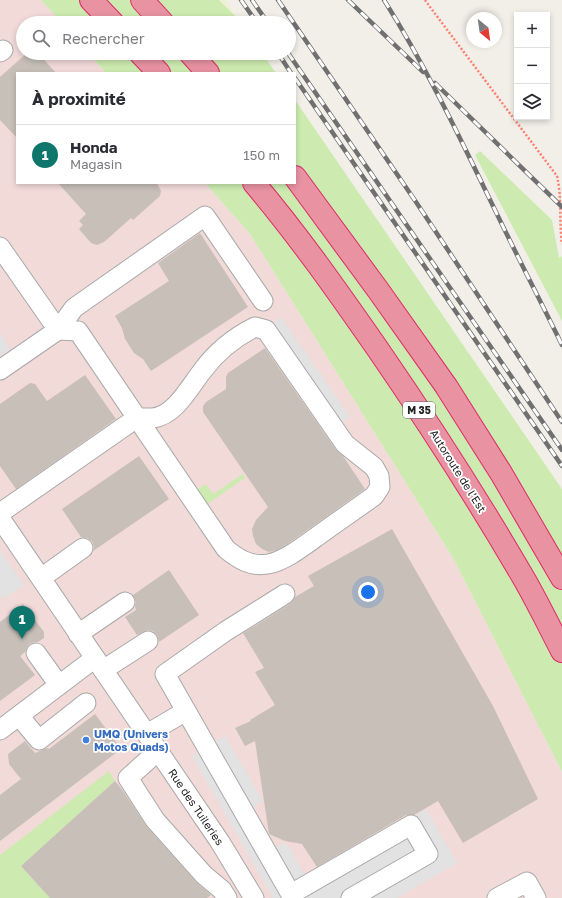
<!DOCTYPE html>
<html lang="fr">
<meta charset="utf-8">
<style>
:root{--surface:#fff;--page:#f2f2f3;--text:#2b2b33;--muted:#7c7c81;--line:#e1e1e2;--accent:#0f766e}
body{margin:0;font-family:"Golos Text",sans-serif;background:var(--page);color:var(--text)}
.controls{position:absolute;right:12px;top:12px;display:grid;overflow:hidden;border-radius:0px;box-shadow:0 2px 6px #0003}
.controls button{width:36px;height:36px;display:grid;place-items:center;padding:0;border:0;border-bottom:1px solid var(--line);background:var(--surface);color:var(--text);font:20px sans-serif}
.compass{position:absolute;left:466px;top:12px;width:36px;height:36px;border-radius:50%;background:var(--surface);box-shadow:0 2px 6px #0003;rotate:151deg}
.you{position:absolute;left:368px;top:592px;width:14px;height:14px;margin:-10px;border:3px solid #fff;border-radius:50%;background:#1a73e8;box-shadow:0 0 0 6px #1a73e833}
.badge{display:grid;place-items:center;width:26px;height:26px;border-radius:50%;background:var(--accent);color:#fff;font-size:13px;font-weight:700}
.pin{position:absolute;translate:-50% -33px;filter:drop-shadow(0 1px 2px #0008)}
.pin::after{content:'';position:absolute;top:21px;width:14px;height:12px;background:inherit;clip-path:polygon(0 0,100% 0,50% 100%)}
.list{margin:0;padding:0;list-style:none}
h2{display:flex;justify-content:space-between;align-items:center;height:52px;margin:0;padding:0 16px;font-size:17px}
h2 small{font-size:13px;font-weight:400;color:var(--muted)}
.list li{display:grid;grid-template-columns:26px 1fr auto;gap:12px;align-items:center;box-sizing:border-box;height:60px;padding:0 16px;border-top:1px solid var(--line)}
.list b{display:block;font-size:15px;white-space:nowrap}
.list p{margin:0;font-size:13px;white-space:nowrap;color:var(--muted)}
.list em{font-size:13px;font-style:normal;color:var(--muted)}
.icon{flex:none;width:22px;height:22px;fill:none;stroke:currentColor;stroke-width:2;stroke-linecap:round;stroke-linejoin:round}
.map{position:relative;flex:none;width:562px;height:898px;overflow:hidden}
.search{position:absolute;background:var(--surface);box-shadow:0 2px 6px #0003;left:16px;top:16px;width:280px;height:44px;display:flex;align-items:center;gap:10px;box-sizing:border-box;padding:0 14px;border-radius:22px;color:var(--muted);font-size:15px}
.panel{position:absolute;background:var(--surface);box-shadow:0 2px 6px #0003;left:16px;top:72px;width:280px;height:112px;border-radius:0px}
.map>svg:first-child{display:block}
.commercial{fill:#f2dad9}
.farmland{fill:#eef0d5}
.grass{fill:#cdebb0}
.parking{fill:#e2e2e2}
.building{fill:#c7bfb8}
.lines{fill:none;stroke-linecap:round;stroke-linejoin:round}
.minor-casing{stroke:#a9a9a9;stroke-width:21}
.highway-casing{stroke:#dc2a67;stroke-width:24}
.path{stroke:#fa8072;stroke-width:2.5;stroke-dasharray:2 2;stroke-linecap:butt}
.minor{stroke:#fff;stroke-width:19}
.highway{stroke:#e892a2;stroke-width:22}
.rail-casing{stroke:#707070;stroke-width:4.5}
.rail{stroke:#fff;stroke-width:3;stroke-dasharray:9;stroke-linecap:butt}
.shop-dot{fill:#3f7fe0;stroke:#fff;stroke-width:1.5}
.labels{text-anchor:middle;stroke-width:3.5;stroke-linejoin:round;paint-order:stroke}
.shield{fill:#fff;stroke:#646464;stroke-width:1}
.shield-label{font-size:10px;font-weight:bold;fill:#222}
.street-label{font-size:11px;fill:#222;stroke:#fff}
.shop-label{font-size:11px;font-weight:bold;fill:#366cbe;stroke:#fff;text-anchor:start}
</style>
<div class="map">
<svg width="562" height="898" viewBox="0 0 562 898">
<rect width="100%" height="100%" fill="#f2efe9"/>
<polygon class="commercial" points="0,0 41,0 62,23 23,23 23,53 88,53 106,73 17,73 17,183 205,183 250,234 453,558 562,772 562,898 0,898"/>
<polygon class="farmland" points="218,0 225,0 242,23"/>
<g class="grass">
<polygon points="41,0 219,0 242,23 62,23"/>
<polygon points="88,53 262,53 276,73 106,73"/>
<polygon points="295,100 562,489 562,772 453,558 250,234 205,183 295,183"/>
<polygon points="480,151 552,220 559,258 562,256 562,321 475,155"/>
<polygon points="243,474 245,478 206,505 197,492 198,489 206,484 213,494"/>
<polygon points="109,771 115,781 21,866 50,898 0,898 0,855"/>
</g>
<g class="parking">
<polygon points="281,317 350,417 340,424 272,324"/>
<polygon points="0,332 10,349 0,356"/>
<polygon points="0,550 24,585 4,599 0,594"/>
<polygon points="225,736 263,801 252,808 275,848 286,842 307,878 426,809 457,863 397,898 273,898 192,756"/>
</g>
<g class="building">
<polygon points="27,53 38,53 56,73 17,73 17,138 0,120 0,77"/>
<polygon points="58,183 157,183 161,191 160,196 133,220 131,218 104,242 97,245 91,243 79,229 83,225 79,221 86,214"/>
<polygon points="200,233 248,307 151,371 143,359 134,353 125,339 122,328 115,316 169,281 158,263"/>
<polygon points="265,348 336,450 343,456 365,489 289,543 277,550 269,552 262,549 256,544 253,536 252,529 256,520 268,507 203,412 203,406 206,402 226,389 226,377 228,373"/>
<polygon points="85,375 116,419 16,489 0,466 0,404 30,383 35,384 47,401"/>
<polygon points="139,456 169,499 93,551 94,547 92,541 87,538 81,537 62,509"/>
<polygon points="392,529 493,706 538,799 463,843 438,801 414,815 406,815 317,867 302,844 285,841 269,834 255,741 245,746 235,728 251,721 250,720 275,705 255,672 264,668 243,633 291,603 295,597 314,586 308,576"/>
<polygon points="169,570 199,615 159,642 157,635 153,631 147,630 137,635 125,617 136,610 135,607 136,601 133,595"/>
<polygon points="23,604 44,632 44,638 38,642 35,642 29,644 25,652 20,656 35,675 0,701 0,622"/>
<polygon points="95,714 121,749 0,841 0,795 21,779 9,764 8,754 25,741 35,753 47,748 49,749"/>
<polygon points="115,781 123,791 147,827 196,882 211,895 207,898 50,898 21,866"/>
</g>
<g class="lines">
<defs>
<g id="minor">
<polyline points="0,52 3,50"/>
<polyline points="0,247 58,330"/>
<path d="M 58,330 L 78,331 L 226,549 C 238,559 251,567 268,564 C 285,561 305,545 319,535 C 337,522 356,509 374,496 L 380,487 L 379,476 L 374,467 L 345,444 L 266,330 L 255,327 C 235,337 217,351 203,370 C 190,386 176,415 153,418 C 148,418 142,418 137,418"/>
<polyline points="0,370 58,330 74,308 205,216 263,301"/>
<polyline points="0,513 128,424"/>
<polyline points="0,518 220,842 254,898"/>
<polyline points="41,578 83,548"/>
<polyline points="285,594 226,631 165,674 293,898"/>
<polyline points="78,634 125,602"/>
<polyline points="36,653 59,685"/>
<polyline points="103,670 148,641"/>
<polyline points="19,716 39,740 86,703"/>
<polyline points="0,730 95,658"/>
<polyline points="147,734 186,711"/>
<polyline points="158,751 128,778 155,820 204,875 222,890 227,898"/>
<polyline points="291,894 411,825 428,854 351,898"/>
<polyline points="497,898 527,882 536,898"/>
</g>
<g id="highway">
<polyline points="91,0 113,23"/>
<polyline points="142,0 163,23"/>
<polyline points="140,53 159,73"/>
<polyline points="190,53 208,73"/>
<polyline points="295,177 378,290 446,386 501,473 562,578"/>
<path d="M 254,183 C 298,235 338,292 377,348 C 428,422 477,498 523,577 C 537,601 549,626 562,651"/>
</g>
</defs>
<use href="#minor" class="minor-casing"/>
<use href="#highway" class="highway-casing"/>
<path class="path" d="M 425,0 L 430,7 L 557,176 C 562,197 559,221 562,244"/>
<use href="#minor" class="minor"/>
<use href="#highway" class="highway"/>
<defs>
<g id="rail">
<polyline points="241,0 257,23"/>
<polyline points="252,0 268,23"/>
<polyline points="278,0 416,202 562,422"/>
<polyline points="348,0 423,72"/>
<path d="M 384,0 C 427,68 461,140 496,212 C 517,256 540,300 562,345"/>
<polyline points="278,53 291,73"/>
<polyline points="288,53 562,450"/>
<polyline points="295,78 562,466"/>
<polyline points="435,83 562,207"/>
</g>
</defs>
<use href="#rail" class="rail-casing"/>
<use href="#rail" class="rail"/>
</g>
<circle class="shop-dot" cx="86" cy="740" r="4"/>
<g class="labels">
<rect class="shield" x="403" y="402" width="32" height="16" rx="3"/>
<g class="shield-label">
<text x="419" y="414">M 35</text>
</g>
<g class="street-label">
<text transform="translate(458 471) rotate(58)" y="4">Autoroute de l’Est</text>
<text transform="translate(196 807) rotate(56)" y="4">Rue des Tuileries</text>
</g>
<g class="shop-label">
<text x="94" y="738">UMQ (Univers<tspan x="94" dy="13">Motos Quads)</tspan></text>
</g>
</g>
</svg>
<div class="controls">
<button>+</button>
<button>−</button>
<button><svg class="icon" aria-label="layers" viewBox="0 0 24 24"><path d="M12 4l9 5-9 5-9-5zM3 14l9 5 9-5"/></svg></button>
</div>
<svg class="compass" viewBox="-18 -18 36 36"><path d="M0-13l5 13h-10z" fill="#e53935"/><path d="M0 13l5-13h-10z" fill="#7c7c81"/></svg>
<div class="you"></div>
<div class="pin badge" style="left:22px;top:639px">1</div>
<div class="search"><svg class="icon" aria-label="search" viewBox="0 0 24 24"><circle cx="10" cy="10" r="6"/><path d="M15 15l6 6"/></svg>Rechercher</div>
<section class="panel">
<h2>À proximité<small></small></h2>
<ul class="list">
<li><span class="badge">1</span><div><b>Honda</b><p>Magasin</p></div><em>150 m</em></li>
</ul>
</section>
</div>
